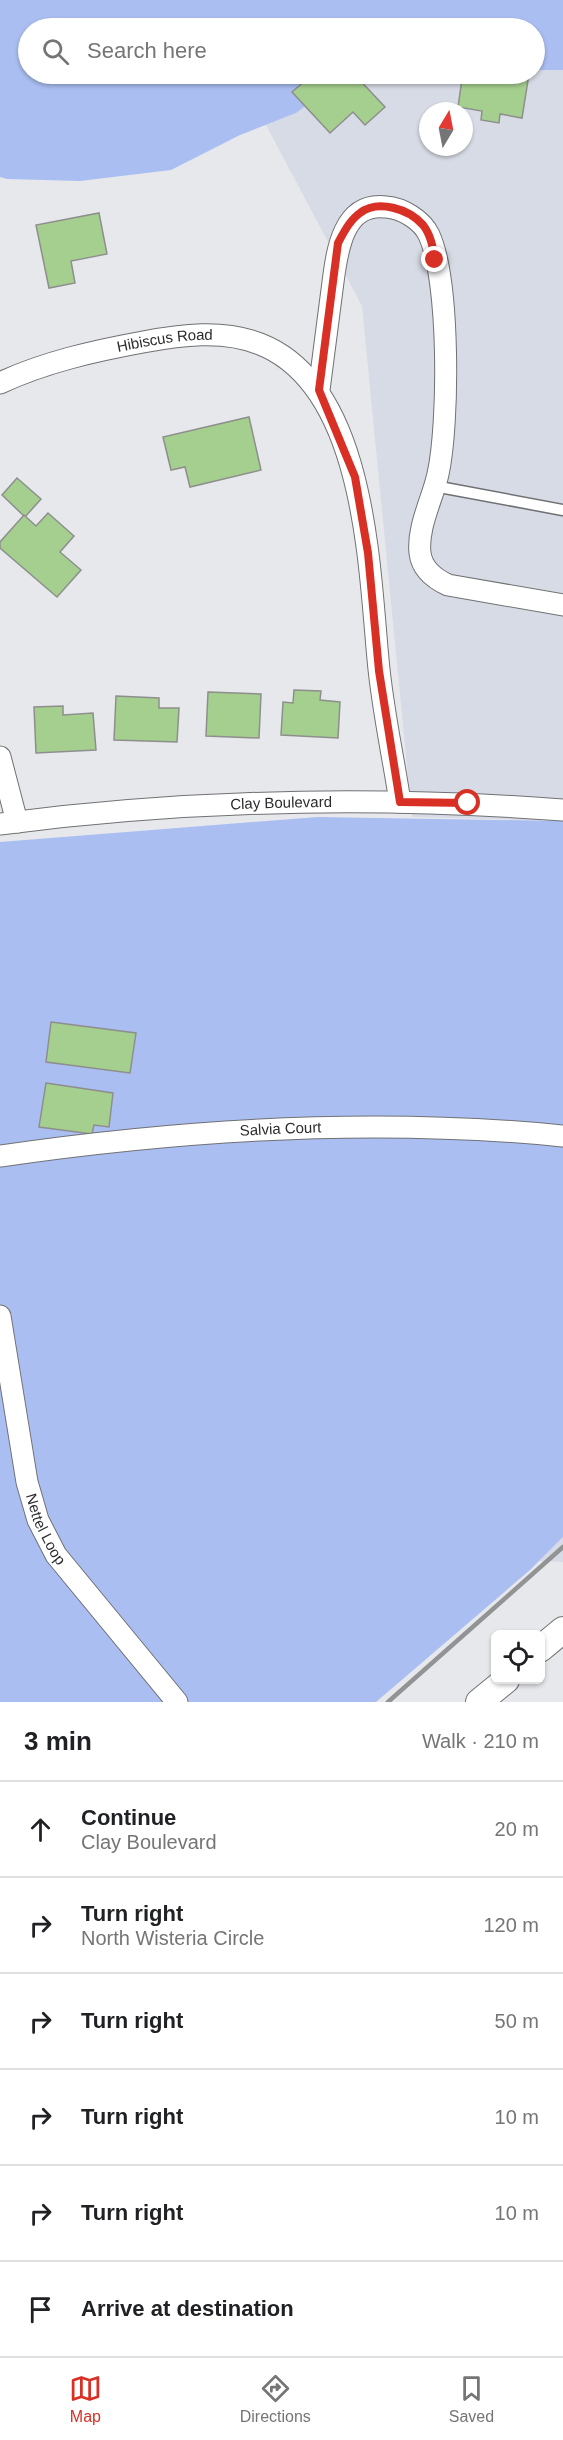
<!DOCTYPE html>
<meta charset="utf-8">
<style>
:root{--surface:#fff;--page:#f6f6f6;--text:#202124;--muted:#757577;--line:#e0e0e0;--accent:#d93025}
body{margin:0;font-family:Helvetica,sans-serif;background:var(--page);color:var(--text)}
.controls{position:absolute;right:18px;bottom:18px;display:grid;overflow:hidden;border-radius:9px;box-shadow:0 2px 4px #0004}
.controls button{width:54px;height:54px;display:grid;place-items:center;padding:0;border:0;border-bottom:2px solid var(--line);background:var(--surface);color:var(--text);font:30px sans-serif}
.compass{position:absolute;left:419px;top:102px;width:54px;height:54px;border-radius:50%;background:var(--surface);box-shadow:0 2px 4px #0004;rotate:10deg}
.stop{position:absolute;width:18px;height:18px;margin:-14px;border:4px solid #d93025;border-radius:50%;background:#fff}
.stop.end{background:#d93025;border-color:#fff;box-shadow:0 2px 6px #0008}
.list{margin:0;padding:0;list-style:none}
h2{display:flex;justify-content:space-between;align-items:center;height:78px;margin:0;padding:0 24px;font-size:26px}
h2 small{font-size:20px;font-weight:400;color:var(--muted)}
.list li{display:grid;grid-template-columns:39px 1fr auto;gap:18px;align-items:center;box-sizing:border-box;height:96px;padding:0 24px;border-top:2px solid var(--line)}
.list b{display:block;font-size:22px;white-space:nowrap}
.list p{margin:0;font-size:20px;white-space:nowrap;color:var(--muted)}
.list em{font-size:20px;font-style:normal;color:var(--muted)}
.icon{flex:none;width:33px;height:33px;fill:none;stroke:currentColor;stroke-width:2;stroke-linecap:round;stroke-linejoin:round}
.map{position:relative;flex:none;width:563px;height:1702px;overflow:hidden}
.search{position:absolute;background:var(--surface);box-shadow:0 2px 4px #0004;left:18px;right:18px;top:18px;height:66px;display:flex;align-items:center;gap:15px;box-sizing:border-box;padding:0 21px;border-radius:33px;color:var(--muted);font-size:22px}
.sheet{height:654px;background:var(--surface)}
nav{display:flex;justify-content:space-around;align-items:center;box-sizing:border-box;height:84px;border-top:2px solid var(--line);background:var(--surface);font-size:16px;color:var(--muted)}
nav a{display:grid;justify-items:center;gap:3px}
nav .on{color:var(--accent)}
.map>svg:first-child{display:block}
.built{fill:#d7dbe5;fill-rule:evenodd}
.green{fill:#aabef2}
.building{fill:#a5cf8f;stroke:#8e8f8d;stroke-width:1.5}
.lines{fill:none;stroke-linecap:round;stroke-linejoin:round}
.service-casing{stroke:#707174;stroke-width:13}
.minor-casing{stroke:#707174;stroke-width:23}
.tertiary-casing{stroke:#707174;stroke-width:28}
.service{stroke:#fff;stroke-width:10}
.minor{stroke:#fff;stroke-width:21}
.tertiary{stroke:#fff;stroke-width:26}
.rail{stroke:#919395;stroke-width:4.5}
.route{stroke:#d93025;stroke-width:8}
.labels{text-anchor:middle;stroke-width:6;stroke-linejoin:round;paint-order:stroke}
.street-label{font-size:15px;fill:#2b2c2d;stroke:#e6e8eb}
</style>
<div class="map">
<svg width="563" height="1702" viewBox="0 0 563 1702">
<rect width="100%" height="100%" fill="#e6e8eb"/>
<g class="built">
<path d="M 535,70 L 563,70 L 563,821 L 412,817 L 362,306 L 266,125 L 296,113 L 343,79 L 402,74 L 534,74 ZM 428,111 L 464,111 L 464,147 L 428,147 Z"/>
<polygon points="563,1537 563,1562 539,1561"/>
</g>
<g class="green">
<polygon points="0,0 563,0 563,70 535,70 534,28 28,28 28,74 408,74 343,79 296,113 240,135 171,170 80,181 7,179 0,177"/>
<polygon points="318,817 563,821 563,1537 530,1570 376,1702 0,1702 0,842"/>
</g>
<g class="building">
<polygon points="313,74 354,74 385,107 365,125 353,112 330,133 292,92"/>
<polygon points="487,74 529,74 522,118 500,114 499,123 481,120 482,111 458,107 462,79 485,82"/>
<polygon points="99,213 107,254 71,261 75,283 49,288 36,225"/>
<polygon points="249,417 261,470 190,487 185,467 171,470 163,437"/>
<polygon points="17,478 41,499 25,517 2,495"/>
<polygon points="48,513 74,536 60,552 81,570 57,597 0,548 0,542 24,515 36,526"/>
<polygon points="294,690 321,691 320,700 340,702 338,738 281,735 283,702 293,703"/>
<polygon points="208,692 261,694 259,738 206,736"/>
<polygon points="116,696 159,698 159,708 179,708 177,742 114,740"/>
<polygon points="63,706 63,715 93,713 96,750 36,753 34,707"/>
<polygon points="51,1022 136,1033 130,1073 46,1062"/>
<polygon points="46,1083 113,1093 109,1127 94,1125 92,1134 39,1127"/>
</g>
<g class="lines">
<defs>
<polyline id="service" points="434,486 563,510"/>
<g id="minor">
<path id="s1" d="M 0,383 C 45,362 94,351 143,342 C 180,335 223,329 260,344 C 365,385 369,564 378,659 C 382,707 393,755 400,802"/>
<path d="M 319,390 C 324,354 328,318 333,282 C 337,251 343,202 386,207 C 402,208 422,220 429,235 C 450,281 449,424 438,474 C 433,498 417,527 420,553 C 422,569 435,579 448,585 L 563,605"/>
<polyline points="0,757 17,822"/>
<path id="s2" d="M 0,824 C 186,800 377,796 563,810"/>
<path id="s3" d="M 0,1156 C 186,1129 375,1117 563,1136"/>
<path id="s4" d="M 0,1316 L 27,1482 L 38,1520 L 56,1555 L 177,1702"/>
</g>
<g id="tertiary">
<polyline points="540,1649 563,1630"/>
<polyline points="479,1702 506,1680"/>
</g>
</defs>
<use href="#service" class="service-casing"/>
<use href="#minor" class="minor-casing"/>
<use href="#tertiary" class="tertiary-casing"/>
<use href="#service" class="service"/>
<use href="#minor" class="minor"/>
<use href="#tertiary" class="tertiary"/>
<polyline class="rail" points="388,1702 563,1547"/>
</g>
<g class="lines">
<path class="route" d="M 435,260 C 433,248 431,235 423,225 C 409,209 378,199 360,213 C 350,220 344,232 338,243 L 319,390 L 355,477 L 368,553 L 379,671 L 400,802 L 468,803"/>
</g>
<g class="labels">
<g class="street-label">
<text dy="5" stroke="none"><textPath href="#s1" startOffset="171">Hibiscus Road</textPath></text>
<text dy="5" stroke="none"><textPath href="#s2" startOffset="282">Clay Boulevard</textPath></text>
<text dy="5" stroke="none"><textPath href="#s3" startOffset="282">Salvia Court</textPath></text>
<text dy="5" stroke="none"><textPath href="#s4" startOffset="219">Nettel Loop</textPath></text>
</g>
</g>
</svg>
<div class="controls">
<button><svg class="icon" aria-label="locate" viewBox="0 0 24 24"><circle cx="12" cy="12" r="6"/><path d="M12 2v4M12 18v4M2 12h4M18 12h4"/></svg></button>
</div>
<svg class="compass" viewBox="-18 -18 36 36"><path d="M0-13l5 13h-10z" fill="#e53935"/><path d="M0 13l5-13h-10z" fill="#757577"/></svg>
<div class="stop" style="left:468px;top:803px"></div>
<div class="stop end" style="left:435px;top:260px"></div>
<div class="search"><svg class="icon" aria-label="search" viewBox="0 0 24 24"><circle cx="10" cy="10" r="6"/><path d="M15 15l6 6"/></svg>Search here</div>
</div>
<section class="sheet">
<h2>3 min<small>Walk · 210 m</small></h2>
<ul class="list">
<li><svg class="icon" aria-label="ahead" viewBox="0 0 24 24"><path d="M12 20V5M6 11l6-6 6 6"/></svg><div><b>Continue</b><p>Clay Boulevard</p></div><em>20 m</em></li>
<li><svg class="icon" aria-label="right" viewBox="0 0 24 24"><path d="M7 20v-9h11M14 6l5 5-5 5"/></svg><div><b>Turn right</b><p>North Wisteria Circle</p></div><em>120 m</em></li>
<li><svg class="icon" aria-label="right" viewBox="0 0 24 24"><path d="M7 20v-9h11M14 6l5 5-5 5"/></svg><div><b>Turn right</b></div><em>50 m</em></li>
<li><svg class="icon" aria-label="right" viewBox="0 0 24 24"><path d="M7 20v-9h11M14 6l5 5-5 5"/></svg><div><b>Turn right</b></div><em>10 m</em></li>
<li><svg class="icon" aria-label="right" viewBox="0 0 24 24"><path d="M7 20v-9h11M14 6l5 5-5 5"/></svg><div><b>Turn right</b></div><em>10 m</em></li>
<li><svg class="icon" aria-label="arrive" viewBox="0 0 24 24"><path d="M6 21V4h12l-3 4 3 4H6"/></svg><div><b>Arrive at destination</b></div></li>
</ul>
</section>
<nav>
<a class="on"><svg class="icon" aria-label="map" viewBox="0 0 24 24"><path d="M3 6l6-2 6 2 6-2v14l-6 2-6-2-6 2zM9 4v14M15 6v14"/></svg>Map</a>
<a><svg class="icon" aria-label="directions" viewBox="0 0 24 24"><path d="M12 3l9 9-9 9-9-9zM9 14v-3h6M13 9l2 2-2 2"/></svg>Directions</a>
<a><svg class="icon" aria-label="saved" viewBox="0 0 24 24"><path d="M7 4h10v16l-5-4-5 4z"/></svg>Saved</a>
</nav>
